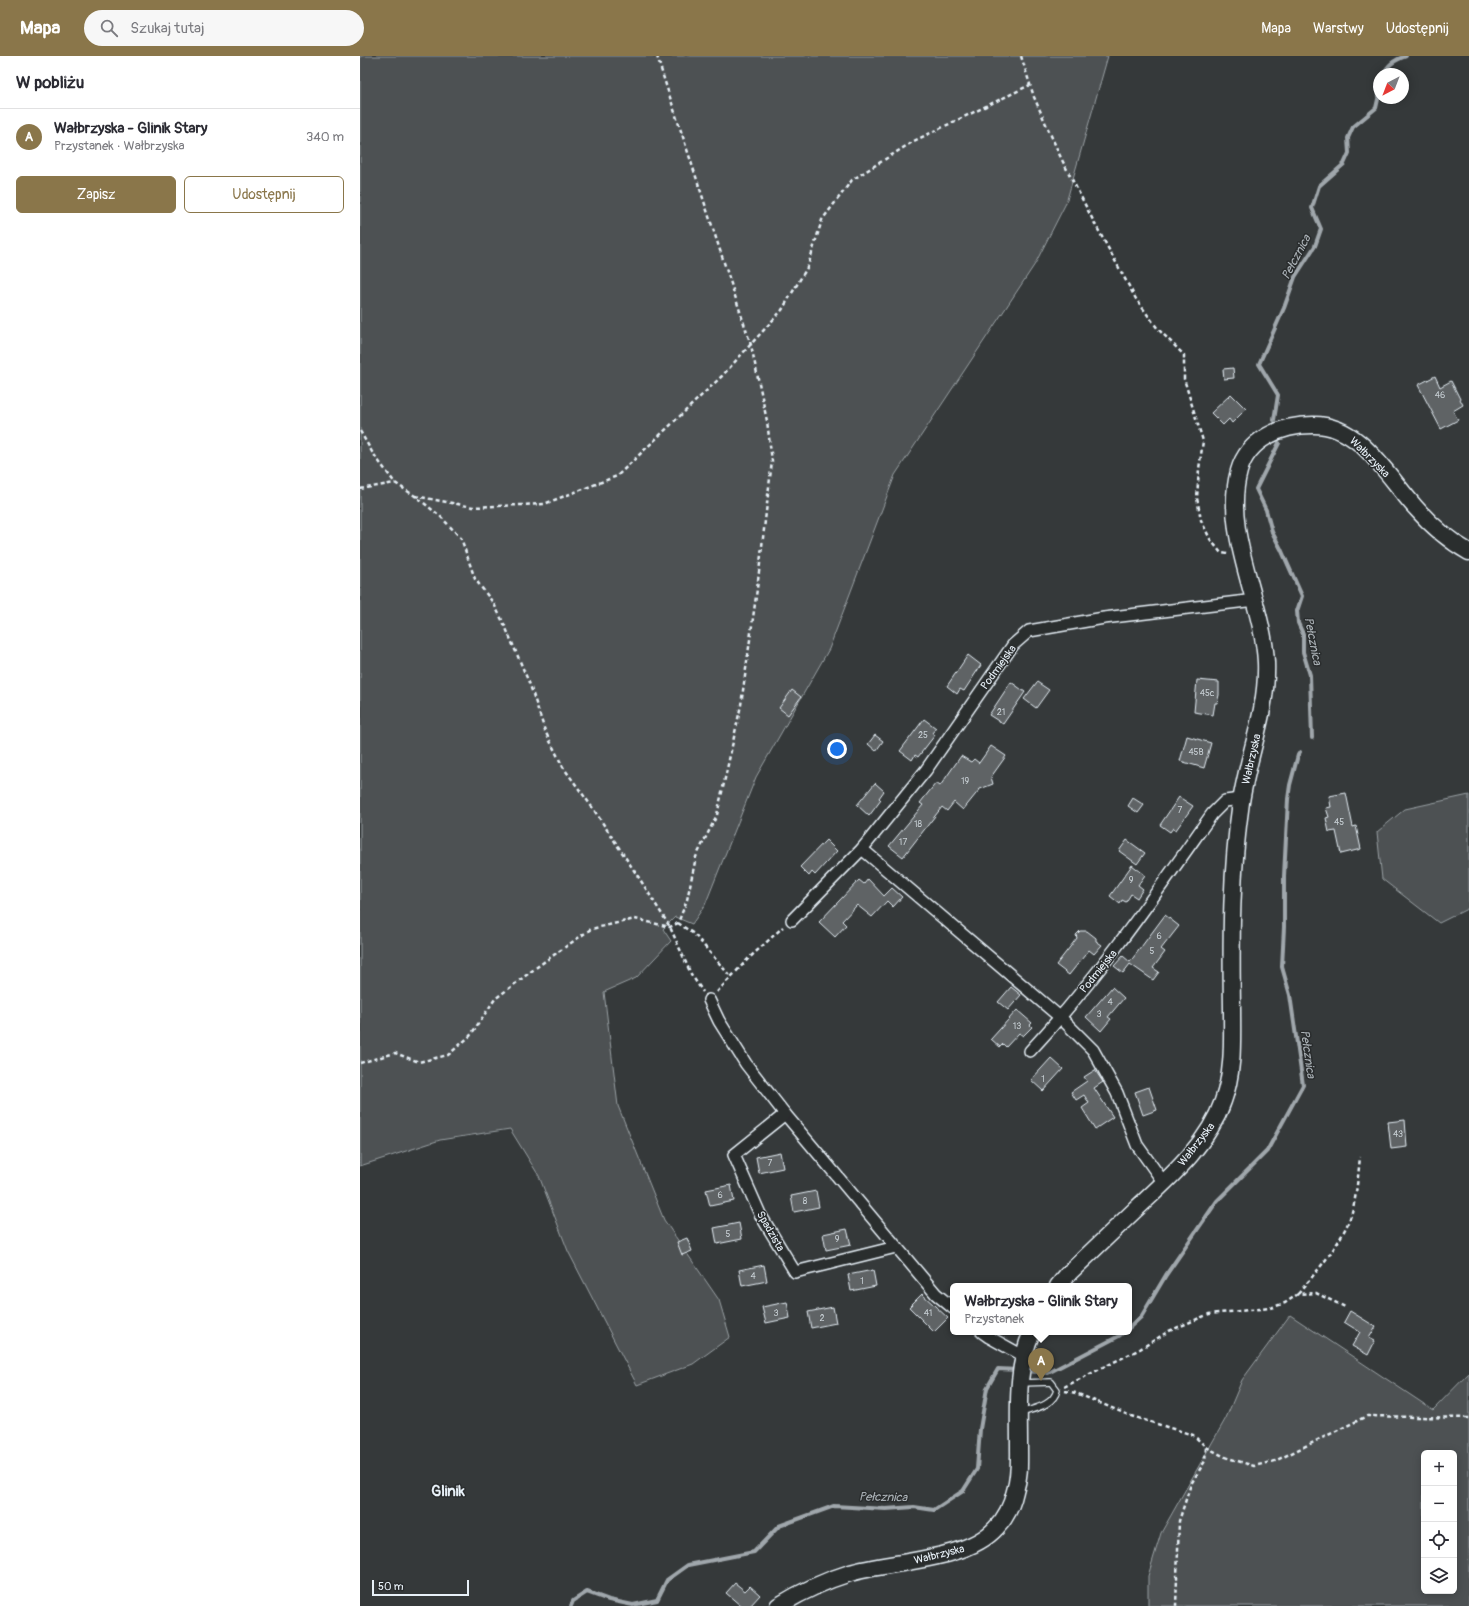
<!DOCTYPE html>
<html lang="pl">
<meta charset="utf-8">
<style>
:root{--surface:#fff;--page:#f7f7f7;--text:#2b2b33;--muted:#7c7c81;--line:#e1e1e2;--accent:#8a764a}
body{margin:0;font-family:Pangolin,sans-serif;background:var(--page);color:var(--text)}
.controls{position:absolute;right:12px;bottom:12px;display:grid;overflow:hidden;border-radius:6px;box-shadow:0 2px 10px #0003}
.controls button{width:36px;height:36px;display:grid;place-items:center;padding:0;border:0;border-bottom:1px solid var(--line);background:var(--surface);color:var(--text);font:20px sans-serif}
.compass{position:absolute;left:1013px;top:12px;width:36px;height:36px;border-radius:50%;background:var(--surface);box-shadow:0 2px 10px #0003;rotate:222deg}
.scale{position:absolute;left:12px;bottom:10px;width:97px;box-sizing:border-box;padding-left:4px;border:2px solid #e8f1f8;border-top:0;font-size:11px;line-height:14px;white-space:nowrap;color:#e8f1f8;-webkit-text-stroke:3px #2a2d2e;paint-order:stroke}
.you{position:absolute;left:477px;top:693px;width:14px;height:14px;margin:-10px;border:3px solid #fff;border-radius:50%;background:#1a73e8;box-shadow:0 0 0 6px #1a73e833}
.badge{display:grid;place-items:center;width:26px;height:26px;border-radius:50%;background:var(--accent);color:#fff;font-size:13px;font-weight:700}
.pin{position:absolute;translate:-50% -33px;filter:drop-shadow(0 1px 2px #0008)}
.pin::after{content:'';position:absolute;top:21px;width:14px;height:12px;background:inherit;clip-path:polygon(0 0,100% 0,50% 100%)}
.popup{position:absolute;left:590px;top:1227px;width:182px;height:52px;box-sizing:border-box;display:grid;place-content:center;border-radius:6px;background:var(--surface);filter:drop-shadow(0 1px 3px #0005);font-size:13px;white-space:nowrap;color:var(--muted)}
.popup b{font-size:15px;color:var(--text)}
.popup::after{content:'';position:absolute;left:50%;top:100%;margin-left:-8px;border:8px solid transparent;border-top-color:var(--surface)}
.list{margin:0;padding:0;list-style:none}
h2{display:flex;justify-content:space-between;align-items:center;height:52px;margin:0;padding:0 16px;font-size:17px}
h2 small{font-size:13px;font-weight:400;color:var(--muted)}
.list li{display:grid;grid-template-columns:26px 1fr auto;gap:12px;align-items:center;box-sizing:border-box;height:56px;padding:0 16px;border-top:1px solid var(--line)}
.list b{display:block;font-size:15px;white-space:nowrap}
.list p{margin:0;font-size:13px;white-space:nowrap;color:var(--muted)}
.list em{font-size:13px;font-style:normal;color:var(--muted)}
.actions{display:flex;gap:8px;padding:12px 16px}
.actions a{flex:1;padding:9px 0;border:1px solid var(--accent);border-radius:6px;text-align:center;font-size:14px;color:var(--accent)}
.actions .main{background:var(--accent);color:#fff}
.icon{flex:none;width:22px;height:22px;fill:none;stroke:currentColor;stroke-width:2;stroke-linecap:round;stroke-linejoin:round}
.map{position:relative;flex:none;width:1109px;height:1550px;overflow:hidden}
header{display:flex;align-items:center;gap:24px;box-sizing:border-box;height:56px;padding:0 20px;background:var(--accent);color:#fff}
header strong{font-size:19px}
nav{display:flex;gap:22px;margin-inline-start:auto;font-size:14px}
.search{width:280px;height:36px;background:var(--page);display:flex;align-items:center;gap:10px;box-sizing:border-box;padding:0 14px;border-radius:22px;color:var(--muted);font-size:15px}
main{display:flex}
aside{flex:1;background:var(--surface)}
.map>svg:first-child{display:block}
.green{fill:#4d5152;stroke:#9aa1a5;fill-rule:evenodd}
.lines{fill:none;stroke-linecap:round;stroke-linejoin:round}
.stream{stroke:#a0a7ac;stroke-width:4}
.building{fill:#5f6365;stroke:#e8f1f8}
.lane-casing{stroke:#e8f1f8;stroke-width:8}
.street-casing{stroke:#e8f1f8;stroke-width:14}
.secondary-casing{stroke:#e8f1f8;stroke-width:19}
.path{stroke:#e8f1f8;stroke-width:2.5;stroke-dasharray:4 3;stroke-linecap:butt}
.lane{stroke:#2a2d2e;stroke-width:5.5}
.street{stroke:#2a2d2e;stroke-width:11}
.secondary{stroke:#2a2d2e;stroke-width:16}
.labels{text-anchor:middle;stroke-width:3;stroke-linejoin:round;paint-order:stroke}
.number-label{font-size:9px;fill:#c6ced3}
.street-label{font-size:11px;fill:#e8f1f8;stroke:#2a2d2e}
.water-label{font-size:12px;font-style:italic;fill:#acb3b8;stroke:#2a2d2e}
.district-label{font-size:15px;font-weight:bold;fill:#e8f1f8;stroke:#2a2d2e}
</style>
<header>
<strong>Mapa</strong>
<div class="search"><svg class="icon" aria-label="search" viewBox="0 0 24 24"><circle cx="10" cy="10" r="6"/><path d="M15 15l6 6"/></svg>Szukaj tutaj</div>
<nav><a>Mapa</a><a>Warstwy</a><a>Udostępnij</a></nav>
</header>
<main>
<aside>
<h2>W pobliżu<small></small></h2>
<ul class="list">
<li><span class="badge">A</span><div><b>Wałbrzyska - Glinik Stary</b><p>Przystanek · Wałbrzyska</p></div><em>340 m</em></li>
</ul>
<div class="actions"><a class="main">Zapisz</a><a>Udostępnij</a></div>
</aside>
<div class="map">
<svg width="1109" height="1550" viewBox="0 0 1109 1550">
<rect width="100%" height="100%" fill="#35393a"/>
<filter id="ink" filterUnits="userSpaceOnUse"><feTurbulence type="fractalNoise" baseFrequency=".025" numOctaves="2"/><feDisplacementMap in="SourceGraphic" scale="8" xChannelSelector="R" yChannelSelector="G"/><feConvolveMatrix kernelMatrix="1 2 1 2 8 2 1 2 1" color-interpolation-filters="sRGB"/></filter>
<g filter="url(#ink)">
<g class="green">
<polygon points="0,0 748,0 706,147 675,208 535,419 469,593 396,721 345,849 332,868 315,861 303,873 311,885 276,922 244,936 258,1050 304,1164 359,1244 370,1281 333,1308 277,1329 208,1195 179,1120 150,1073 80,1084 0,1110"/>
<polygon points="1109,739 1109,852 1079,867 1022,823 1017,776 1045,753"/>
<path d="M 930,1259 L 1073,1354 L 1109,1317 L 1109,1550 L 788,1550 L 788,1520 L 801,1477 L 866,1362 L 882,1324 ZM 1064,1397 L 1094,1397 L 1094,1535 L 1064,1535 Z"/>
</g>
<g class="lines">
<g class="stream">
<path d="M 1024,18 C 1027,9 1037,3 1046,0"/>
<polyline points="914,364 918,339 899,308 924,252 935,221 955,190 961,173 952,152 959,130 984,108 989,97 988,82 993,71 1016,52 1019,39"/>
<polyline points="919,387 896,433 906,454 912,476 921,493 942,540 937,555 938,567 943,578 943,596 950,619 952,682"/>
<polyline points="769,1272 781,1261 806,1219 857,1145 907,1095 943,1029 930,939 922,911 924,871 924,820 928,743 930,729 938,699 940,696"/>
<polyline points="665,1315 688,1317 759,1280 764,1276"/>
<polyline points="211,1550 213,1545 227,1536 249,1544 273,1549 297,1544 307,1524 328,1509 394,1496 419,1470 474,1450 526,1453 554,1451 574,1454 603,1435 617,1413 620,1373 627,1332 638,1313 658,1314"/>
</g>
</g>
<g class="building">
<polygon points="873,312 874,322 864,323 863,313"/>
<polygon points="1075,320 1080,331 1091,325 1103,349 1093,355 1098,364 1081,373 1058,329"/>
<polygon points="871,338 886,353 872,367 869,363 863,369 851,357"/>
<polygon points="608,599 621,609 604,635 600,633 597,638 587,630"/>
<polygon points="837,624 859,626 859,639 857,647 855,647 853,659 834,656"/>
<polygon points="651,626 665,636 643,668 629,659"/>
<polygon points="677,626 689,634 676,652 664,643"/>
<polygon points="432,634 441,641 428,659 419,652"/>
<polygon points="564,663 576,672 572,677 575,679 558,701 555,699 552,704 540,695"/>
<polygon points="515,679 523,685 516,695 508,688"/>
<polygon points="827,680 851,687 844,712 820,705"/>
<polygon points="631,690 646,700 631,721 633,728 620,733 603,754 594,746 587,755 582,751 543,801 529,790 563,749 560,747 576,727 580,730 601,700 611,706 614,703 619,707"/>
<polygon points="515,727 524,735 519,742 521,744 509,760 497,749"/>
<polygon points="986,737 993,771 996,770 1001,793 981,798 976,775 969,776 966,762 969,761 966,752 971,751 969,740"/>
<polygon points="819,741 833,750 816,774 813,772 810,776 800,769"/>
<polygon points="773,742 784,749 778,757 768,750"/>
<polygon points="466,784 477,795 455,819 452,816 449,820 440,811"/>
<polygon points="767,784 785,797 777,808 759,795"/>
<polygon points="772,809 785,819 778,829 783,833 777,842 771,838 766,846 762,844 760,848 750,840"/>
<polygon points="508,823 524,840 532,832 542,841 533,851 527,845 512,861 497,849 482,865 486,869 475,881 459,866 499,824 504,828"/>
<polygon points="805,859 819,870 801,893 805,896 793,912 799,916 793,924 770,908 763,917 754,910 763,900 770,906"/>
<polygon points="720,875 727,875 736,882 736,885 742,889 734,898 729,894 709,919 696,909 717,882 716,879"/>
<polygon points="651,931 661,939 648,954 638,946"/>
<polygon points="752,931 764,942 748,961 751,963 741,975 726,961"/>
<polygon points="657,954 672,967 670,969 672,971 663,980 659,977 646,991 643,988 640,991 631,983"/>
<polygon points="691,1002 703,1013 683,1035 671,1024"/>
<polygon points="735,1014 743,1026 734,1032 753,1061 735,1073 722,1052 729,1047 724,1039 716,1044 711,1036 727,1025 724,1021"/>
<polygon points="789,1031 797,1054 783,1059 775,1036"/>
<polygon points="1045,1064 1047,1091 1031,1093 1028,1066"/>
<polygon points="420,1096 423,1112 399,1117 396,1101"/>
<polygon points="371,1129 374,1145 350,1150 346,1134"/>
<polygon points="456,1135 459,1151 434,1156 431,1140"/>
<polygon points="379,1167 382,1183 357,1188 354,1172"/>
<polygon points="487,1173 491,1189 466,1194 463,1178"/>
<polygon points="327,1182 332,1195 322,1199 317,1186"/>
<polygon points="404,1209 407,1225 382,1230 379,1214"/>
<polygon points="513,1214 516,1230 491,1235 488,1219"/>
<polygon points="562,1238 588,1262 574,1276 549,1251"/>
<polygon points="427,1246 430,1262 406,1267 402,1251"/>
<polygon points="473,1251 476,1267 451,1272 448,1256"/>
<polygon points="990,1255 1016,1271 1009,1282 1015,1285 1008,1299 992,1290 1000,1276 984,1266"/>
<polygon points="375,1527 385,1535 390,1530 400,1539 390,1550 381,1550 366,1537"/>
</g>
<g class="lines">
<defs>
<path id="lane" d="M 661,1327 L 691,1326 L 697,1334 C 693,1350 675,1352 661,1357"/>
<g id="street">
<polyline points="502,793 701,962 733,994 757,1037 777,1089 804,1127"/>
<polyline points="432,864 502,793 566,714 653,589 669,575 744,562 895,544"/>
<polyline points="349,944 359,965 386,1008 425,1058 576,1238 593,1252"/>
<path d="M 670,995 C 738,922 794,840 852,758 L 865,745 L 881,743"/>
<polyline points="425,1058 374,1099 400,1158 435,1216 536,1191"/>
<polyline points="622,1276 629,1281 663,1300"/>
</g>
<g id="secondary">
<path d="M 698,1230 L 707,1219 C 729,1198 752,1176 775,1154 C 808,1123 848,1089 863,1045 C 874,1015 872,983 872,952 C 871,883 871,814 881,746 C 888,699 908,654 906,606 C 903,545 862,476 879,415 C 888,383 921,369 953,369 C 1000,368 1027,420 1055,451 C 1070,468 1089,485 1109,496"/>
<path d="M 418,1550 C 441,1536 464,1525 490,1517 C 531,1505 607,1505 636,1472 C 646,1462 652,1449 655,1435 C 660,1420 659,1405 659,1390 C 659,1352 656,1311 672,1276"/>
</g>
</defs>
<use href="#lane" class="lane-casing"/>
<use href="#street" class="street-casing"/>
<use href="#secondary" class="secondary-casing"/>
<g class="path">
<polyline points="661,0 674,41 701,102 735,168 776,243 798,273 824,299 824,323 843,385 839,413 837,442 841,464 850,483 861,497 868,498"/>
<polyline points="0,375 12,396 35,427 55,440 80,460 101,482 115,523 134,548 145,570 170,629 185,675 203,711 232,751 281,825 310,871 331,918 343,936"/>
<polyline points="0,433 35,427"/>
<polyline points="55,440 113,451 184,448 257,420 362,320 422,254 448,210 462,164 492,124 554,85 670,29"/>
<polyline points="318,867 334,878 371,921"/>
<polyline points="357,936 388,903 423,871"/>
<polyline points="0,1007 35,997 59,1006 88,999 110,980 135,943 181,908 231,873 275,863 310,871 318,867 327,844 336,801 357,759 381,649 397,533 412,405 407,365 391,289 305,26 297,0"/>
<path d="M 938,1238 C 956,1216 976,1194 988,1167 C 996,1150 998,1120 1000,1101"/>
<polyline points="704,1331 780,1293 809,1275 849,1258 910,1252 925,1247 938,1238 956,1237 985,1251"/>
<polyline points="705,1335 716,1337 771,1360 833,1379 846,1391 845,1405 831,1428 819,1465 816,1550"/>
<polyline points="846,1391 865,1401 894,1410 915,1405 1007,1360 1109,1362"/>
</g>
<use href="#lane" class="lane"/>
<use href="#street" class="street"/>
<use href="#secondary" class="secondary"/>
</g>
</g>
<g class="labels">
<g class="number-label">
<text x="1080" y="342">46</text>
<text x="847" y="640">45c</text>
<text x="641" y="659">21</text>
<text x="563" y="682">25</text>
<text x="836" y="699">45B</text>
<text x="605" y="728">19</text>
<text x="820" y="757">7</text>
<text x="979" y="769">45</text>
<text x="558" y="771">18</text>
<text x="543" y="789">17</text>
<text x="771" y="827">9</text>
<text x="799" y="883">6</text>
<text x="792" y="898">5</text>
<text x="750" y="949">4</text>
<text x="739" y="961">3</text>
<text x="657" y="973">13</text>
<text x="683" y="1026">1</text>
<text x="1038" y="1081">43</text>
<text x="410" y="1110">7</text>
<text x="360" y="1142">6</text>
<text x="445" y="1148">8</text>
<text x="368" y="1181">5</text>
<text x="477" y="1186">9</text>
<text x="393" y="1223">4</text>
<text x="502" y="1228">1</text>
<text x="416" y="1260">3</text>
<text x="568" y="1260">41</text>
<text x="462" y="1265">2</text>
</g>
<g class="street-label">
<text transform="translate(1010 401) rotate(45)" y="4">Wałbrzyska</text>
<text transform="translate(638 611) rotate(-54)" y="4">Podmiejska</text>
<text transform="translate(891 703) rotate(-77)" y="4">Wałbrzyska</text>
<text transform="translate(738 915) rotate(-51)" y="4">Podmiejska</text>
<text transform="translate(836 1088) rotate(-52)" y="4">Wałbrzyska</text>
<text transform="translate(411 1175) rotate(60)" y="4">Spadzista</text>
<text transform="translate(579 1498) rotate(-14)" y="4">Wałbrzyska</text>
</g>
<g class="water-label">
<text transform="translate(936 201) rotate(-62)" y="4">Pełcznica</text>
<text transform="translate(953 585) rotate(79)" y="4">Pełcznica</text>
<text transform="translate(948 998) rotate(82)" y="4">Pełcznica</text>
<text transform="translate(523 1441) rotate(1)" y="4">Pełcznica</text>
</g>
<g class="district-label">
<text x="88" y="1440">Glinik</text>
</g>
</g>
</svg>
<div class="controls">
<button>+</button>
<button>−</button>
<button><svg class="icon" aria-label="locate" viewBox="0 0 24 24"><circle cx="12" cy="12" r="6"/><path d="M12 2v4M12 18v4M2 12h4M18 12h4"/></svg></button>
<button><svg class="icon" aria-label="layers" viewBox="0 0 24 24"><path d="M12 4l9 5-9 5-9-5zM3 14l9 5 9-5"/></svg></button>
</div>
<svg class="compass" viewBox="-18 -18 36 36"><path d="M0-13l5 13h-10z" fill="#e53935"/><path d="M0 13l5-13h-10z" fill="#7c7c81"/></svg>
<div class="scale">50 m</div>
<div class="you"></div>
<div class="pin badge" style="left:681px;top:1325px">A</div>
<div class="popup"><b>Wałbrzyska - Glinik Stary</b>Przystanek</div>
</div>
</main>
